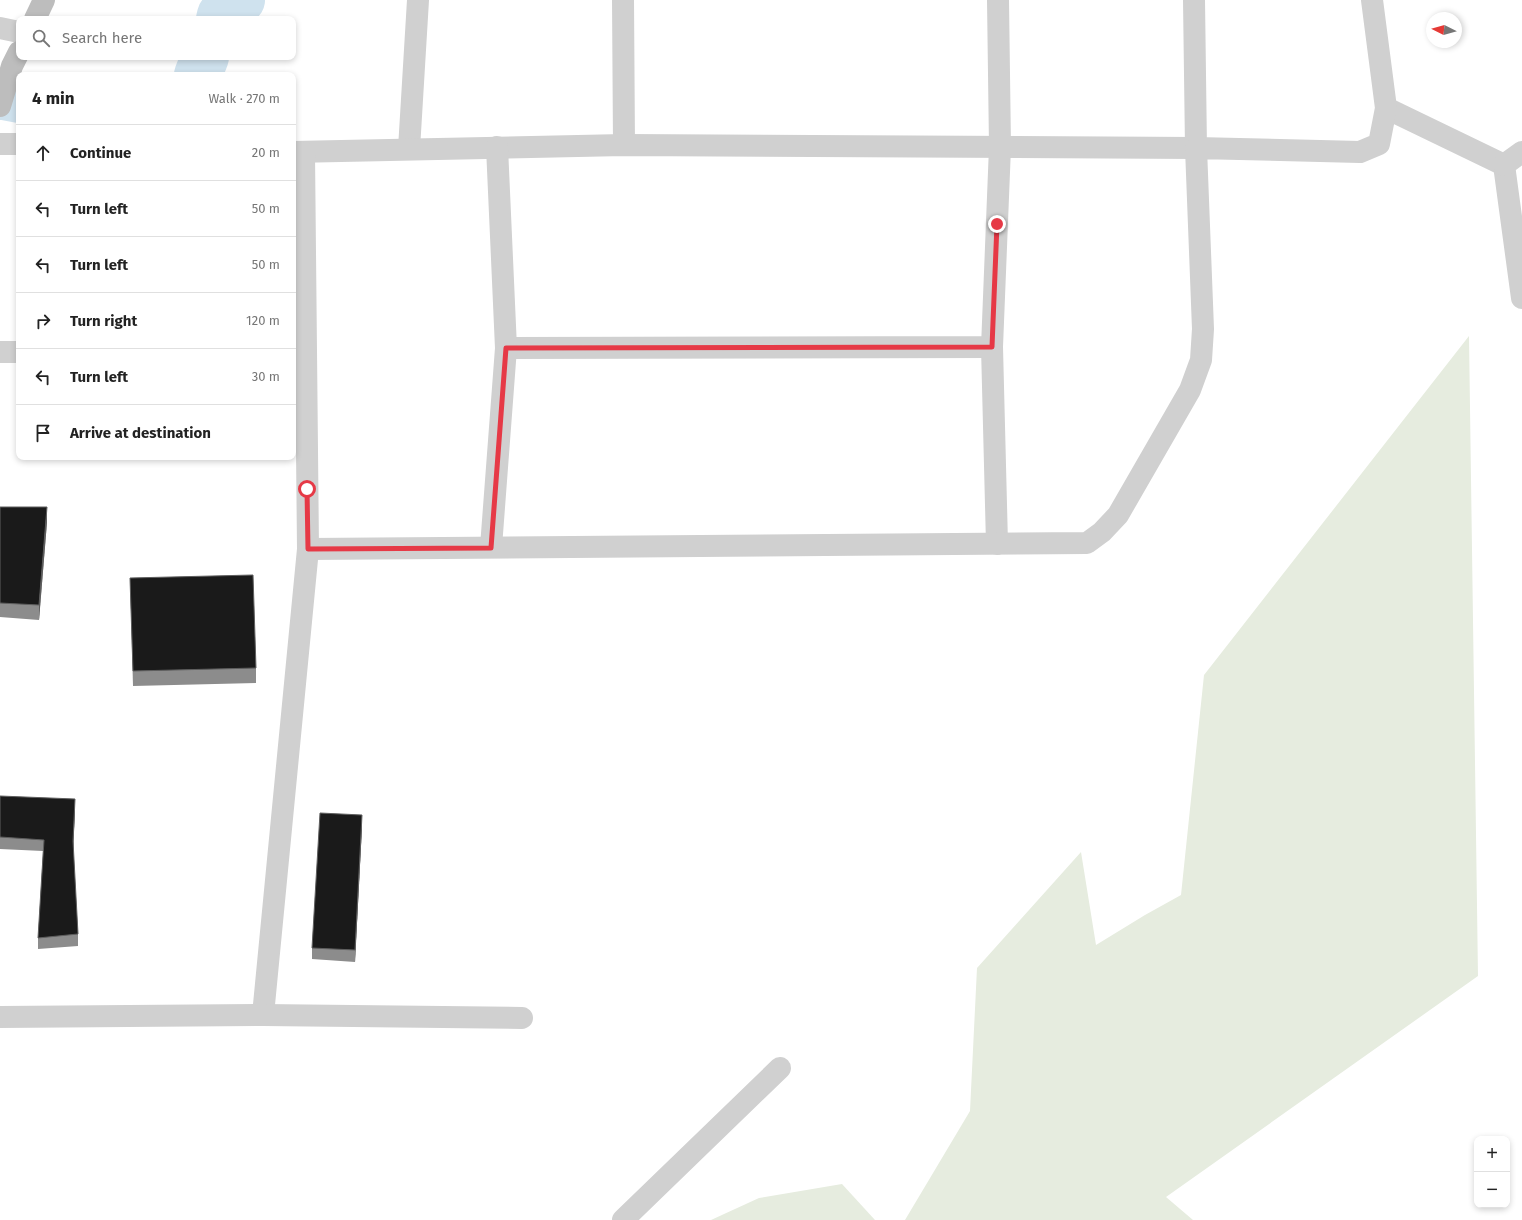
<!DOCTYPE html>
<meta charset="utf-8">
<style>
:root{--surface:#fff;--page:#f2f2f2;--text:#222;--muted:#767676;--line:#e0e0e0}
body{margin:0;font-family:"Fira Sans",sans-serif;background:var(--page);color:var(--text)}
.controls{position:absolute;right:12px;bottom:12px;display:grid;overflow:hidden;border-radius:8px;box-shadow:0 2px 6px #0003}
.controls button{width:36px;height:36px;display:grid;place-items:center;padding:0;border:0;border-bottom:1px solid var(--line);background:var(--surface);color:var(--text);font:20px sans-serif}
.compass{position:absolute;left:1426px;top:12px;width:36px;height:36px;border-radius:50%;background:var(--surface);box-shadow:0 2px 6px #0003;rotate:275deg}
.stop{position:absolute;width:12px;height:12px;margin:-9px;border:3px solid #e63946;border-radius:50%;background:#fff}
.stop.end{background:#e63946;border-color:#fff;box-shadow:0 1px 4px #0008}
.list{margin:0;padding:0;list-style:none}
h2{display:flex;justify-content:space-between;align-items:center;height:52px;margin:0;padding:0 16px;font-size:17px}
h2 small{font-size:13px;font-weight:400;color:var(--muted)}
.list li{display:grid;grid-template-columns:26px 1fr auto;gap:12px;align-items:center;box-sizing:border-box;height:56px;padding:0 16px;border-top:1px solid var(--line)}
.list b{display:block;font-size:15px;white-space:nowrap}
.list em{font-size:13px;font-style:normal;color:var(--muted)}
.icon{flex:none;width:22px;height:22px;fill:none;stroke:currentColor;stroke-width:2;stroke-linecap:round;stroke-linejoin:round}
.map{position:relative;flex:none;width:1522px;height:1220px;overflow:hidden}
.search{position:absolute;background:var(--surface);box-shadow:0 2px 6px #0003;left:16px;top:16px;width:280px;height:44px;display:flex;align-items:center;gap:10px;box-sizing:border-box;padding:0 14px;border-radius:8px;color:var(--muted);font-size:15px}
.panel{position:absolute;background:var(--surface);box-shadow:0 2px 6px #0003;left:16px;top:72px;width:280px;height:388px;border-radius:8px}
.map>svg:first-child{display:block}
.green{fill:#e6ecdf}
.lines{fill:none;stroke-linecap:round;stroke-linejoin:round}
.river{stroke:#cfe2ee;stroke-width:48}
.street{stroke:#d0d0d0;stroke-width:22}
.secondary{stroke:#bdbdbd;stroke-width:22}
.wall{fill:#8c8c8c}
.shaded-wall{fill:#5f5f5f}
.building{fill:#1a1a1a;stroke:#5f5f5f}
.route{stroke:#e63946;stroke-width:5}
</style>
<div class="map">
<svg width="1522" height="1220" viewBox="0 0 1522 1220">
<rect width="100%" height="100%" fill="#fff"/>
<g class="green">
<polygon points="1469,336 1478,976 1166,1197 1193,1220 905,1220 970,1111 977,968 1081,852 1096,945 1145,915 1181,895 1204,675"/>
<polygon points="842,1184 875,1220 711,1220 759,1198"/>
</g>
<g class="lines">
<g class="river">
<polyline points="220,19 221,15 241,0"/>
<polyline points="198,75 205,57"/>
<polyline points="0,96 3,96 19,99"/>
</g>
<g class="street">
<polyline points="623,0 624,145"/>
<polyline points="0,28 19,32"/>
<polyline points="1386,108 1504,165"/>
<polyline points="0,144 19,144"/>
<polyline points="409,149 418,0"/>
<polyline points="293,152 624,145 1196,148 1194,0"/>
<polyline points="1504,165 1522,298"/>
<polyline points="1504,165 1522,152"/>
<polyline points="992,347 997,544"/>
<polyline points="506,348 992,347 1000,147 998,0"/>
<polyline points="0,352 19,352"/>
<polyline points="491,547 506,348 497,147"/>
<polyline points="308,549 1087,543 1102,532 1118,515 1190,390 1201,360 1203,329 1196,148 1360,152 1379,144 1386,108 1372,0"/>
<polyline points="263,1015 308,549 304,153"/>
<polyline points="0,1017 263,1015 522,1018"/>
<polyline points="623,1220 780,1068"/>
</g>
<g class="secondary">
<polyline points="35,19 44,0"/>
<polyline points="0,106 12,66 19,52"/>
</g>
</g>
<g class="wall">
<polygon points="0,507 47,522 39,620 0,617"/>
<polygon points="130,578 256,668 256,683 133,686"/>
<polygon points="0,796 75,811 73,847 78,934 78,946 38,949 38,938 43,851 0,849"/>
<polygon points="362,827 355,962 312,959 312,948"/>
</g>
<g class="shaded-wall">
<polygon points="47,507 47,522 39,620 39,605"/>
<polygon points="75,799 75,811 73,853 73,841"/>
<polygon points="362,815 362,827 355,962 355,950"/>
</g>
<g class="building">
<polygon points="0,507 47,507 39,605 0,603"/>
<polygon points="253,575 256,668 133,671 130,578"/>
<polygon points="0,796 75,799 73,841 78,934 38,938 44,840 0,837"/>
<polygon points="320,813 362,815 355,950 312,948"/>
</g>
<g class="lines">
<polyline class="route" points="307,489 308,549 491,548 506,348 992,347 997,224"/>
</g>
</svg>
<div class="controls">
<button>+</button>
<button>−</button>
</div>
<svg class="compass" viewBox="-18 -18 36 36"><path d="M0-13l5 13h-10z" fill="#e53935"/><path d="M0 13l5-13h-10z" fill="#767676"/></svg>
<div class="stop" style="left:307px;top:489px"></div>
<div class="stop end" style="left:997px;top:224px"></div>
<div class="search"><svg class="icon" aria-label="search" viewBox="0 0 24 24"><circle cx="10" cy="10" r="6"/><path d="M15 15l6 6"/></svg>Search here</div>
<section class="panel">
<h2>4 min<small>Walk · 270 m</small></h2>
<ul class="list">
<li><svg class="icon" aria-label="ahead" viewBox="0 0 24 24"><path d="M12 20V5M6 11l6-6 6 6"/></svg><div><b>Continue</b></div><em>20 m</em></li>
<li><svg class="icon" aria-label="left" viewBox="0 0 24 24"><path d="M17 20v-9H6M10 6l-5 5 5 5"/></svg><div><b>Turn left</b></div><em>50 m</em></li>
<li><svg class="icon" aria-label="left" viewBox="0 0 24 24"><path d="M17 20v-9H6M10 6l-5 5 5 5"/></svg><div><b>Turn left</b></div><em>50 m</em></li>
<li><svg class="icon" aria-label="right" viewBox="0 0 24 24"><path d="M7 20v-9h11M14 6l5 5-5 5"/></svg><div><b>Turn right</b></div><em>120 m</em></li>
<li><svg class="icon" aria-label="left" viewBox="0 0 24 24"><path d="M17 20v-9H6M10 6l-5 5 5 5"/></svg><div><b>Turn left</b></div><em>30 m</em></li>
<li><svg class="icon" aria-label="arrive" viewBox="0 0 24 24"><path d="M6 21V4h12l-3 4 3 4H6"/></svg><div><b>Arrive at destination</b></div></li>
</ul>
</section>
</div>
